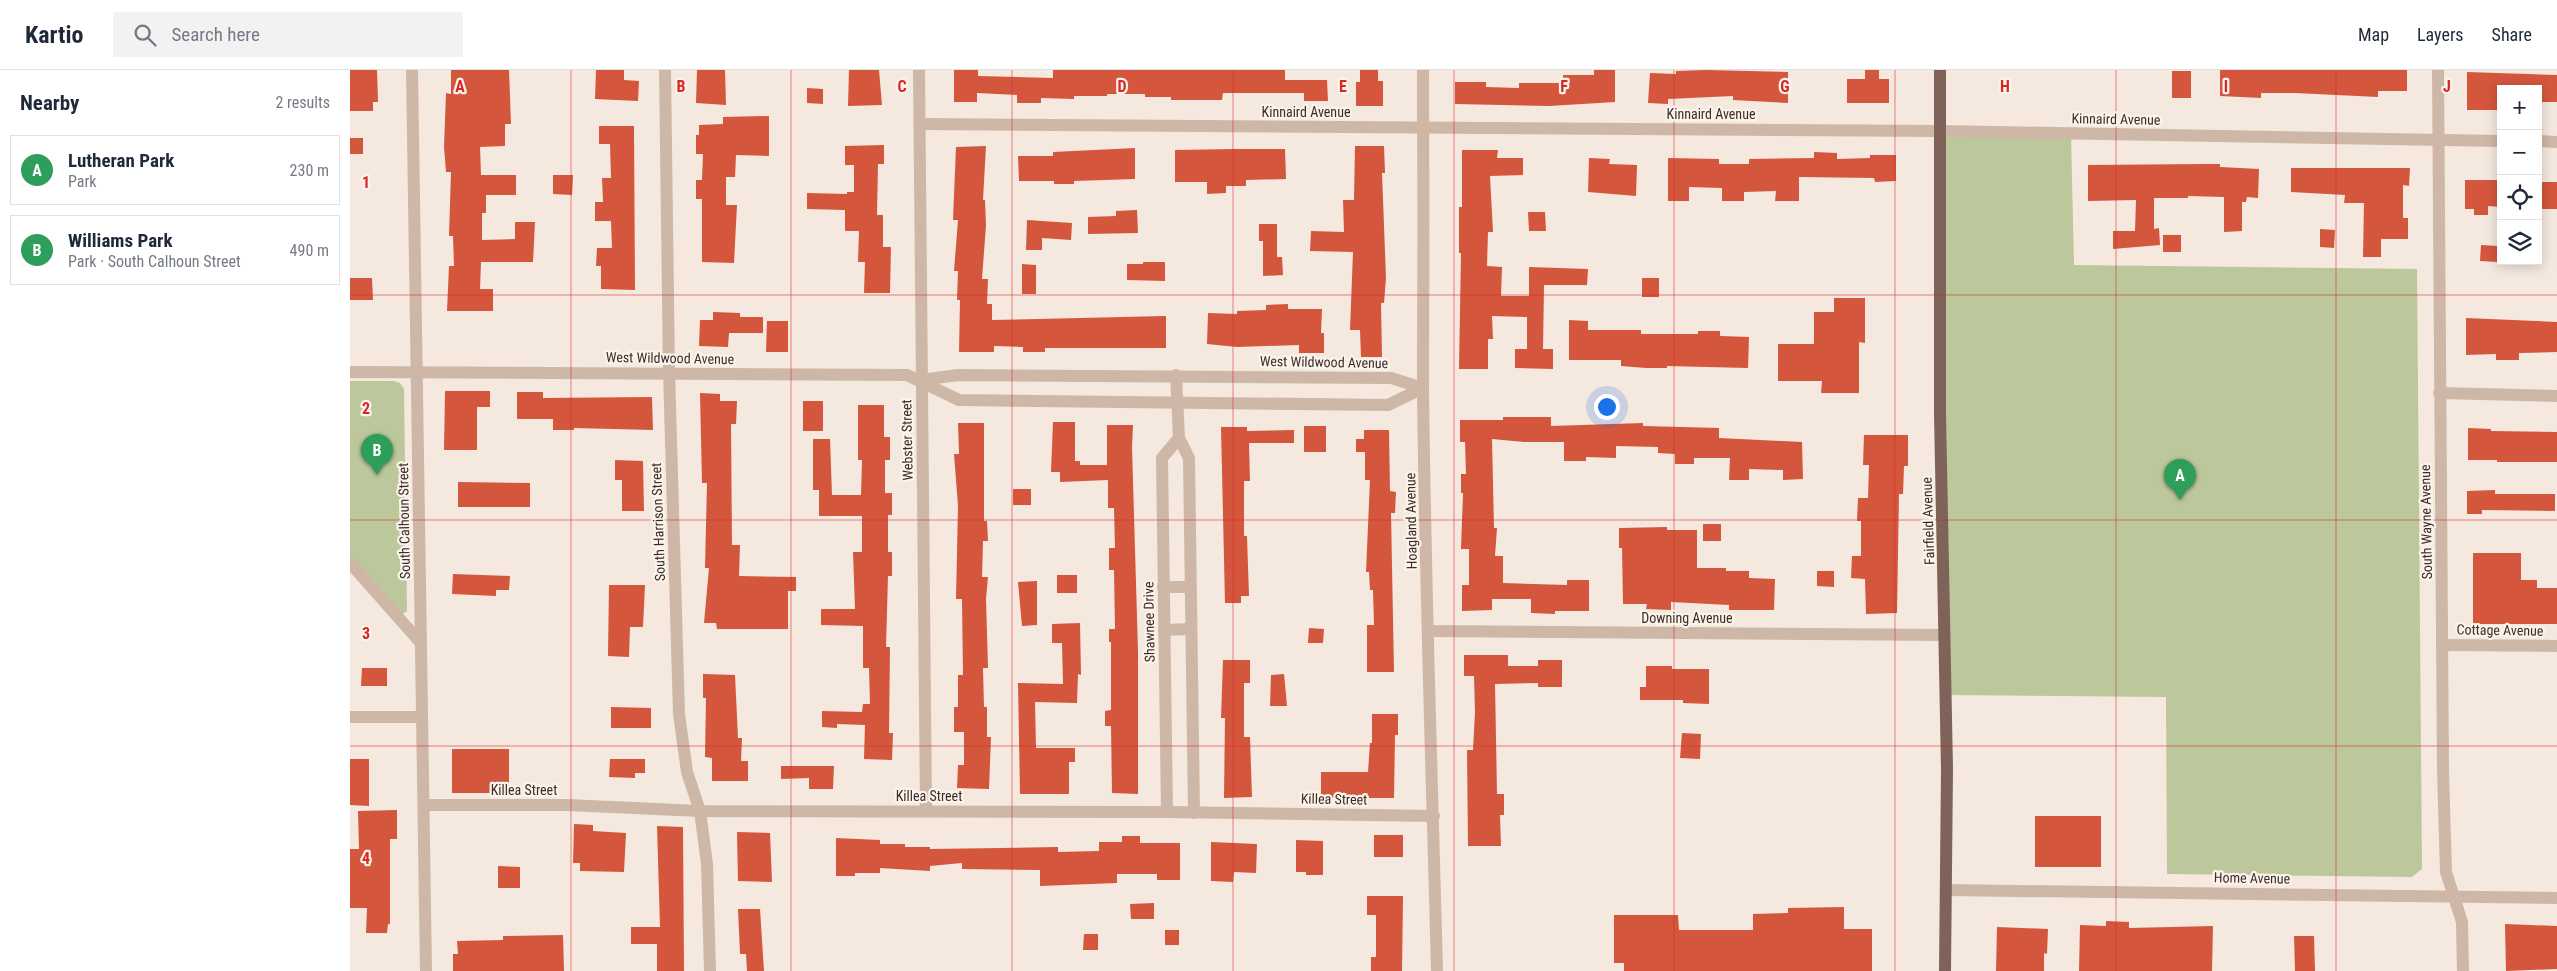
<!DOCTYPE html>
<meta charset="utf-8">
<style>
:root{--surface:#fff;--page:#f2f2f3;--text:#1f2937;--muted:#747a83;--line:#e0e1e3;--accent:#196261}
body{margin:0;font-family:"Roboto Condensed",sans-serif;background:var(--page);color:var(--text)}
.controls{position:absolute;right:15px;top:15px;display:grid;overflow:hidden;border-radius:0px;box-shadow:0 2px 12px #0003}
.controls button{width:45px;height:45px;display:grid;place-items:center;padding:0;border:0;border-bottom:1px solid var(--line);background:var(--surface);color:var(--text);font:25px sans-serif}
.you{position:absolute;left:1256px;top:336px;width:18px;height:18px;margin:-12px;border:4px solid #fff;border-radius:50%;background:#1a73e8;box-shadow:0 0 0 8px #1a73e833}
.badge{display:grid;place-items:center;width:32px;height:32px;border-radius:50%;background:var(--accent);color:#fff;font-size:16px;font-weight:700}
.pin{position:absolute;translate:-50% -41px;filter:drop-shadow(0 1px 2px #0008)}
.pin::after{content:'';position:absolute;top:26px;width:18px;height:15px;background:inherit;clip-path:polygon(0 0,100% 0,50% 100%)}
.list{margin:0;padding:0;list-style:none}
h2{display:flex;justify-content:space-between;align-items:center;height:65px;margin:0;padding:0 20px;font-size:21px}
h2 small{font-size:16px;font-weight:400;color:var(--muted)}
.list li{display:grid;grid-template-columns:32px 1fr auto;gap:15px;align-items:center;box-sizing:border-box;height:70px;margin:0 10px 10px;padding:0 10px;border:1px solid var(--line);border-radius:0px}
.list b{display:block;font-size:19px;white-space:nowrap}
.list p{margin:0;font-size:16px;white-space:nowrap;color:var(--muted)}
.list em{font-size:16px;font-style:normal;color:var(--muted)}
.icon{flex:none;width:28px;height:28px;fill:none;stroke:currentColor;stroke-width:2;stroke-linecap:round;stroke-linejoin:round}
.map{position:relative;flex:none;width:2207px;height:901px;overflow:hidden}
header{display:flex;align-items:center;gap:30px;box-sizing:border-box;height:70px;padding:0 25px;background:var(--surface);border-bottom:1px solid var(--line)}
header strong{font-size:24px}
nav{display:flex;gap:28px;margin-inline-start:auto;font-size:18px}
.search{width:350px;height:45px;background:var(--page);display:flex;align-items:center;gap:12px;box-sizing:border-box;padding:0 18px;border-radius:0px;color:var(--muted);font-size:19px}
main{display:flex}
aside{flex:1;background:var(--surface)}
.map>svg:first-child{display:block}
.green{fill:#bcc79b}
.building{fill:#d4563d}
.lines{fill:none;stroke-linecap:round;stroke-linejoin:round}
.minor{stroke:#cfb7a7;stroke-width:12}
.major{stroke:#7f6258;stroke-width:12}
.grid{fill:none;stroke:#d62828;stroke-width:1;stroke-opacity:0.55}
.labels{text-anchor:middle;stroke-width:4.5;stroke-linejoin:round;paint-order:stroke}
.street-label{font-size:14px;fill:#3b2d29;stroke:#fcf3eb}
.grid-label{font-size:16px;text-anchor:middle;font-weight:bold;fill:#d62828;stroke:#fcf3eb;stroke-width:4.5;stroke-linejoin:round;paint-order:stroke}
</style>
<header>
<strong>Kartio</strong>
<div class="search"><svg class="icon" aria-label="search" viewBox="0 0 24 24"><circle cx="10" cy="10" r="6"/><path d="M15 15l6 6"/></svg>Search here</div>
<nav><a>Map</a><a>Layers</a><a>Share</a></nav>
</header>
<main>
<aside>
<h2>Nearby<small>2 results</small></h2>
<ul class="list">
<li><span class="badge" style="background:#2e9e5b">A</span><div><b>Lutheran Park</b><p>Park</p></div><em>230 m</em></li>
<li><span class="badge" style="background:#2e9e5b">B</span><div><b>Williams Park</b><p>Park · South Calhoun Street</p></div><em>490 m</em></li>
</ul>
</aside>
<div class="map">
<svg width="2207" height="901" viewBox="0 0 2207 901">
<rect width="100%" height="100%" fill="#f5e8de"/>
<g class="green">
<polygon points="1591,61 1721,63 1724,195 2067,199 2072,799 2062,807 1817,804 1816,627 1596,625"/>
<polygon points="0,311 44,311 50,313 54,319 57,541 51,545 0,490"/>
</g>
<g class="building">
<polygon points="0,0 27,0 28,32 23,32 23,41 0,41"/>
<polygon points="101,0 159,0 161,54 155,54 155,76 130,77 131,105 166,105 166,125 136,125 136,143 132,143 132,170 165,169 165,152 185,152 183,192 131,192 130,219 143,219 143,241 97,241 99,196 104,196 103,166 99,166 101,102 96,102 94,77 96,23 101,24"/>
<polygon points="246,0 274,0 274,10 289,11 288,31 245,29"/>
<polygon points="347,0 375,0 376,35 346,33"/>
<polygon points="499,0 529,0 532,35 498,36"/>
<polygon points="604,0 628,0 628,6 703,8 703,0 935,0 935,10 977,10 978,31 954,31 954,23 873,23 872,30 821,30 821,27 795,27 795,24 757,24 757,26 724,26 724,29 691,28 691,33 667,33 667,25 627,23 627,32 604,32"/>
<polygon points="1010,0 1028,0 1028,11 1033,11 1033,36 1006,36 1006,12 1010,12"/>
<polygon points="1244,0 1265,0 1265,32 1199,36 1105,34 1105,12 1136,12 1136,17 1169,18 1169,13 1213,13 1213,5 1244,5"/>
<polygon points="1356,0 1438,2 1438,33 1383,30 1383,26 1318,29 1318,34 1298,33 1300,3 1326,4 1326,1"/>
<polygon points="1515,0 1529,0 1529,9 1539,9 1539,33 1497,33 1497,9 1515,9"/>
<polygon points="1870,0 2057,0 2057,21 2028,21 2028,27 1945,23 1911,23 1911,28 1870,26"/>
<rect x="1822" y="1" width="19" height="27"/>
<polygon points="2117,2 2207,5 2207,32 2188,32 2188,19 2150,19 2150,40 2117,40"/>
<polygon points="457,18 473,19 473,34 457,33"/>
<polygon points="419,46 419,86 386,85 385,107 376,107 376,135 387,135 384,193 352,192 352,129 346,129 346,110 352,110 353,84 346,84 346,65 349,65 349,55 373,54 373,47"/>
<polygon points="249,56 284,56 285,220 251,219 251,196 246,196 247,178 262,178 261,151 245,151 245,132 253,132 252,108 261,108 260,74 249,74"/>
<rect x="0" y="68" width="13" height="16"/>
<polygon points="534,75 534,94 528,94 527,145 533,145 533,177 541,177 540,223 514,223 515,192 508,192 509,161 495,161 495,140 457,139 457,123 497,124 497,122 504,122 504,95 495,95 495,76"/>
<polygon points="636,76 633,130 635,130 636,155 632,209 638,209 637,234 642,234 642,250 816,246 816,278 695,278 695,282 673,282 673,277 644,276 644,282 609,282 610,230 607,230 608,201 604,201 608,150 603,150 606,77"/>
<polygon points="1005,76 1034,76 1035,103 1032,103 1036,208 1034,233 1031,233 1032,287 1011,287 1010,260 1000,260 1003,182 960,181 961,161 994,162 993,130 1004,130"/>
<polygon points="785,78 785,109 724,111 724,114 704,114 704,111 669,111 668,86 703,86 703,82"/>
<polygon points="884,79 935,79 936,109 896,110 896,116 876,116 876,123 857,124 857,112 825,112 825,80"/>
<polygon points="1112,80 1148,80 1147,88 1173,88 1173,105 1140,106 1143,162 1138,162 1137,196 1152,197 1151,226 1179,226 1179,197 1238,199 1237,215 1194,215 1193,279 1203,279 1203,299 1165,298 1165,279 1177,279 1177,247 1142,246 1143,269 1138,269 1138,299 1109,299 1111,183 1109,183 1109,137 1112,137"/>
<polygon points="1464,82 1487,83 1487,89 1520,88 1520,85 1546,85 1546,111 1525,112 1524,108 1449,107 1449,131 1425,131 1426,121 1394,122 1394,131 1372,131 1372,118 1339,117 1339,131 1318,131 1318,88 1369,89 1369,94 1399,94 1399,89 1464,88"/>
<polygon points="1239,88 1260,89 1259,94 1287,95 1286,126 1238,122"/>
<polygon points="1855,94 1870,94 1870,97 1909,99 1908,128 1897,127 1896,132 1892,132 1892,161 1874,162 1874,127 1838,126 1838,128 1804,128 1804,159 1809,158 1810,175 1763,179 1763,161 1785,161 1786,130 1738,131 1738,95"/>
<polygon points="1941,98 2060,98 2059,116 2053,115 2053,148 2058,148 2058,169 2031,169 2031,187 2013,187 2014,133 1994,133 1995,125 1941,122"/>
<polygon points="203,105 223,105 222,125 203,124"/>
<polygon points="2115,110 2151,110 2151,137 2138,136 2138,145 2124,145 2124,139 2115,139"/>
<rect x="2188" y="112" width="19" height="27"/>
<polygon points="787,140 788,163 738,164 738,147 766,146 766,141"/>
<polygon points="1178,142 1195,142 1196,161 1179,161"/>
<polygon points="677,150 722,153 721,170 692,168 692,180 676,180"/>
<polygon points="909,154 927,154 927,187 932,187 933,205 913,206 913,171 909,171"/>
<polygon points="1970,159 1985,160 1984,178 1970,177"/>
<rect x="1813" y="165" width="18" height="17"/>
<polygon points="2131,175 2148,176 2147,192 2130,191"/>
<polygon points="793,192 815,192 815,211 777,210 777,194 793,194"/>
<polygon points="672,194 686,195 686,224 672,224"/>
<polygon points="0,208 22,208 23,230 0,230"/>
<rect x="1292" y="208" width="17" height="19"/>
<polygon points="1484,228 1515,228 1515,273 1509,272 1509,323 1471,323 1472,311 1428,311 1428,274 1464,274 1464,242 1484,242"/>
<polygon points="938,234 938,239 972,239 971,263 974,263 974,283 949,283 949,275 887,277 857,274 858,243 887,244 887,241 916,240 916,235"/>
<polygon points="363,242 390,243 390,247 413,247 413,263 379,263 378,277 349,276 350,250 363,250"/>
<polygon points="2116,248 2207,252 2207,282 2169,283 2169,290 2146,290 2146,284 2116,285"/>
<polygon points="1219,250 1238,251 1238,260 1291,260 1291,264 1348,264 1348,261 1370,261 1370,266 1399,267 1398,298 1317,296 1317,298 1296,298 1271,296 1271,290 1219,290"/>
<polygon points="417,251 438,251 438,282 416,282"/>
<polygon points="95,321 140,321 140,337 127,337 127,380 94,380"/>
<polygon points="167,322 193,322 193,328 302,327 303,360 224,358 224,360 203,360 203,349 167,349"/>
<polygon points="350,323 370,324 370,331 387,331 386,354 381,354 382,475 390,475 389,506 446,507 446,521 438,521 438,559 367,559 366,553 354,553 359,498 355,498 357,413 352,413"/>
<rect x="453" y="331" width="20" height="30"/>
<polygon points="508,335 534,335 534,367 540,367 540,390 535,390 535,423 542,423 542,445 538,445 538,482 542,482 542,506 538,506 536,577 540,577 539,663 543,663 542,690 514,689 515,655 487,654 487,658 472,657 472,641 512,642 513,634 520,634 519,598 513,598 513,556 471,555 471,539 505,539 503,482 512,482 512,446 469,446 469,420 463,420 463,369 480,369 482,425 511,425 512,390 508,390"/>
<polygon points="1153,347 1201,347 1201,356 1293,353 1293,356 1369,358 1369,368 1452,372 1453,409 1433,410 1433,400 1399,399 1399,410 1379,410 1380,388 1344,388 1344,394 1325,394 1325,384 1308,383 1308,377 1266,376 1266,388 1236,387 1236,391 1214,391 1214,372 1174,372 1142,369 1144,458 1147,458 1145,486 1153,486 1153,513 1217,515 1217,510 1239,510 1239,541 1205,541 1205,544 1181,543 1181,529 1142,529 1142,540 1112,541 1112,515 1119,515 1119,479 1111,479 1113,423 1111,423 1111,404 1116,404 1115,372 1110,372 1110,350 1153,350"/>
<polygon points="703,352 725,352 725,391 730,391 730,395 757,395 757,355 783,355 782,377 788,581 788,724 762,723 761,656 755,656 755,641 761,640 761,572 759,572 759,559 765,559 764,500 759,500 759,478 765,478 764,438 758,438 758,410 710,412 710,402 701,402"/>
<polygon points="608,353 634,353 634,451 637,451 638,471 633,471 632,507 638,507 636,529 638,598 633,598 634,637 637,637 637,667 641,667 639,719 607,718 608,695 614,695 614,662 604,662 604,637 608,637 608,605 613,605 612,529 606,529 608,436 604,384 609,384"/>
<rect x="954" y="356" width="22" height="26"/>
<polygon points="871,357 897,357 897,361 944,360 944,373 899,373 900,411 894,411 894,466 897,466 899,526 891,526 891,533 875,533"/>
<polygon points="2118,358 2141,359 2141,361 2207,362 2207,392 2147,392 2147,390 2118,390"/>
<polygon points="1014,360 1039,360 1040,421 1046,422 1045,443 1041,443 1044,602 1017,602 1017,555 1024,555 1023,520 1020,520 1019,502 1016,502 1020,410 1015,410 1015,382 1006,382 1006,369 1014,369"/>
<polygon points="1514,365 1558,365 1558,396 1554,396 1553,424 1549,424 1547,543 1516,544 1515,509 1501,508 1502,486 1511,486 1511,451 1507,451 1508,428 1518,428 1519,395 1513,395"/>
<polygon points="265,390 293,391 294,441 272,441 272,410 265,410"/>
<polygon points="108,412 180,413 180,437 108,437"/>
<rect x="663" y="419" width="18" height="16"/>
<polygon points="2145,420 2145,424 2205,424 2205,441 2132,440 2132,444 2117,444 2117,421"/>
<rect x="1353" y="454" width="18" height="17"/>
<polygon points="1317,457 1317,460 1347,460 1347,498 1376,498 1376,501 1399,501 1399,508 1425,509 1424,540 1379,540 1379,535 1321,532 1321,540 1296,539 1297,534 1273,534 1272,478 1269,478 1269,458"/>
<polygon points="2123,483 2171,483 2171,510 2187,510 2187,518 2207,518 2207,554 2123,554"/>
<polygon points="1467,501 1484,501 1484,517 1467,516"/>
<polygon points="103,504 160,506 159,520 146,520 146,526 102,524"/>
<rect x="707" y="505" width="20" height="18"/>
<polygon points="687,511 687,555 672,556 668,512"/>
<polygon points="259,515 295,515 293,557 280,557 279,587 258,586"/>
<polygon points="730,553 731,605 728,604 727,633 685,632 686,678 725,678 725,692 719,692 719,724 670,724 668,613 713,614 712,573 702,573 702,554"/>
<polygon points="959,558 974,559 973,573 958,573"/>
<polygon points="1114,585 1158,585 1158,596 1188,596 1188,590 1212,590 1212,617 1188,617 1188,613 1145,614 1147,724 1154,724 1154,745 1150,745 1151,776 1118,776 1117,680 1123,680 1125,642 1124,606 1114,606"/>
<polygon points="873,590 900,590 900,613 894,613 894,667 900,667 902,727 874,728 875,648 871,648"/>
<polygon points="1296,596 1322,596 1322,599 1359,599 1359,634 1333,633 1333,630 1290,630 1290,617 1296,617"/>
<polygon points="12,598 37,598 37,616 11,616"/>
<polygon points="353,604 385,605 388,668 392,668 391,691 398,691 398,711 362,711 362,688 355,687 356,628 353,628"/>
<polygon points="934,604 937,636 920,636 921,605"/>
<polygon points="261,637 301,638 301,658 261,658"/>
<polygon points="1022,644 1048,644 1048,665 1045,665 1044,728 971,728 971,702 1018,702 1020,673 1022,673"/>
<polygon points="1332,663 1351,664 1350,689 1330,688"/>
<rect x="102" y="679" width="57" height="44"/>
<polygon points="0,689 19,689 19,736 0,735"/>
<polygon points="260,689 295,689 295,703 285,703 285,708 259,707"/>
<polygon points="431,696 484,696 483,719 459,719 459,708 431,709"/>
<polygon points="47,740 47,769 40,769 40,854 38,854 37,863 16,863 17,838 0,838 0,779 9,779 8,741"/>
<rect x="1685" y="746" width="66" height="51"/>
<polygon points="224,754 243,755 243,761 276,763 274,802 230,801 230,793 223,793"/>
<polygon points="307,756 333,757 334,901 307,901 307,874 281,874 281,857 310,857"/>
<polygon points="387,762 420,763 422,812 388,811"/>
<rect x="1024" y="765" width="29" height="22"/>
<polygon points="772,766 790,766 790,773 830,773 830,810 807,810 807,804 767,804 767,813 690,816 690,800 612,799 612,793 580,796 580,801 530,798 530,803 505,803 505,806 486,806 486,768 530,770 530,774 555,774 555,777 580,777 580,779 708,777 708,782 749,781 749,772 772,772"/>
<polygon points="946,770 973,771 973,805 956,805 956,802 946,802"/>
<polygon points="861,772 907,774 906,803 884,802 883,812 861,811"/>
<polygon points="148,796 170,797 170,818 148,818"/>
<polygon points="1017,826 1053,826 1052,901 1021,901 1021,887 1026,887 1026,845 1017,845"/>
<polygon points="804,833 804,849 781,849 780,834"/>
<polygon points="1494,837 1494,859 1522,859 1522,901 1274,901 1274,893 1264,893 1264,845 1328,845 1329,860 1403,860 1403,844 1438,843 1438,838"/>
<polygon points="388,839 410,839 414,901 397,901 396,884 390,884"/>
<polygon points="1756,851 1779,852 1779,858 1863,856 1862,901 1729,901 1730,855 1756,856"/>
<polygon points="2155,854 2207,856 2207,899 2156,901"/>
<polygon points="1647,857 1698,859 1697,884 1694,883 1694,901 1646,901"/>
<rect x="815" y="860" width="14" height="15"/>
<polygon points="734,864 748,864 748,880 733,880"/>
<polygon points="213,865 214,901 103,901 103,884 108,884 107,871 153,870 153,866"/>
<polygon points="1944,866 1964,866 1965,901 1945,901"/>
</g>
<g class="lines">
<g class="minor">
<polyline points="62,0 76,901"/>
<polyline points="315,0 319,302 329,644 337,702 350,741 357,794 360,901"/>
<polyline points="569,0 576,741"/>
<path d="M 1073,0 C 1074,106 1073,211 1073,317 C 1075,512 1082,707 1087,901"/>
<polyline points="2088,0 2093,701 2096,802 2112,852 2113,901"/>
<polyline points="570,54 1591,61 2151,71"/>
<polyline points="2188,71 2207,72"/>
<polyline points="0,302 557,305 609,330 1038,335 1073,318"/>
<polyline points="826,305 829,368 839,388 844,743"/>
<polyline points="571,310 608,305 1041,308 1073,318"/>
<polyline points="2089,323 2207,326"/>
<polyline points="0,493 70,572"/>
<polyline points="813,517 840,517"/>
<polyline points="814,560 841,559"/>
<polyline points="1078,561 1596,565"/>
<polyline points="2092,575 2207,576"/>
<polyline points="0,647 71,647"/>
<polyline points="74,735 217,735 350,741 817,742 1084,746"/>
<polyline points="817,742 812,388 829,368"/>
<polyline points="1597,820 2207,828"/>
</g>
<polyline class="major" points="1590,0 1590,344 1597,699 1595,901"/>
</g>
<path class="grid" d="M 221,0 L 221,901M 441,0 L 441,901M 662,0 L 662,901M 883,0 L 883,901M 1104,0 L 1104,901M 1324,0 L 1324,901M 1545,0 L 1545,901M 1766,0 L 1766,901M 1986,0 L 1986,901M 0,225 L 2207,225M 0,450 L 2207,450M 0,676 L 2207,676"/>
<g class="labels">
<g class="street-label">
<text x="956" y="47">Kinnaird Avenue</text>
<text x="1361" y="49">Kinnaird Avenue</text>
<text transform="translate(1766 49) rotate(1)" y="5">Kinnaird Avenue</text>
<text transform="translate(320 288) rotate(1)" y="5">West Wildwood Avenue</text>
<text transform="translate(974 292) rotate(1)" y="5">West Wildwood Avenue</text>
<text transform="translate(557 370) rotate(-91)" y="5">Webster Street</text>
<text transform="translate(54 451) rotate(-91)" y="5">South Calhoun Street</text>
<text transform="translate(1061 451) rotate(-91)" y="5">Hoagland Avenue</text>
<text transform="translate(1578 451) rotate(-92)" y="5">Fairfield Avenue</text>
<text transform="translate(308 452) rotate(-92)" y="5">South Harrison Street</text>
<text transform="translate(2076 452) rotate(-91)" y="5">South Wayne Avenue</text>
<text x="1337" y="553">Downing Avenue</text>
<text transform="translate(799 552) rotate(-91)" y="5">Shawnee Drive</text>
<text transform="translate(2150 560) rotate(1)" y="5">Cottage Avenue</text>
<text x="174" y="725">Killea Street</text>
<text x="579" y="731">Killea Street</text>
<text transform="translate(984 729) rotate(1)" y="5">Killea Street</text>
<text transform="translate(1902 808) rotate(1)" y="5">Home Avenue</text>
</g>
</g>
<g class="grid-label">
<text x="110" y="22">A</text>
<text x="331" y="22">B</text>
<text x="552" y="22">C</text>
<text x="772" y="22">D</text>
<text x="993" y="22">E</text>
<text x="1214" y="22">F</text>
<text x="1435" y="22">G</text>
<text x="1655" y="22">H</text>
<text x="1876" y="22">I</text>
<text x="2097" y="22">J</text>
<text x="16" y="118">1</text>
<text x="16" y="344">2</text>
<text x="16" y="569">3</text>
<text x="16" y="794">4</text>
</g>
</svg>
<div class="controls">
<button>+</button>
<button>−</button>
<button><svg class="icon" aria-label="locate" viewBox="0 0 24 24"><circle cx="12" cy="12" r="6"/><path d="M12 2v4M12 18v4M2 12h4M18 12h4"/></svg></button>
<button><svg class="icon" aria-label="layers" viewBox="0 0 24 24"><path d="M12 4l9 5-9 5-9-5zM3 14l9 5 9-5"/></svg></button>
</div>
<div class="you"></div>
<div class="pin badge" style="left:1830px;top:430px;background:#2e9e5b">A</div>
<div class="pin badge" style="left:27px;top:405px;background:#2e9e5b">B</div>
</div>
</main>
